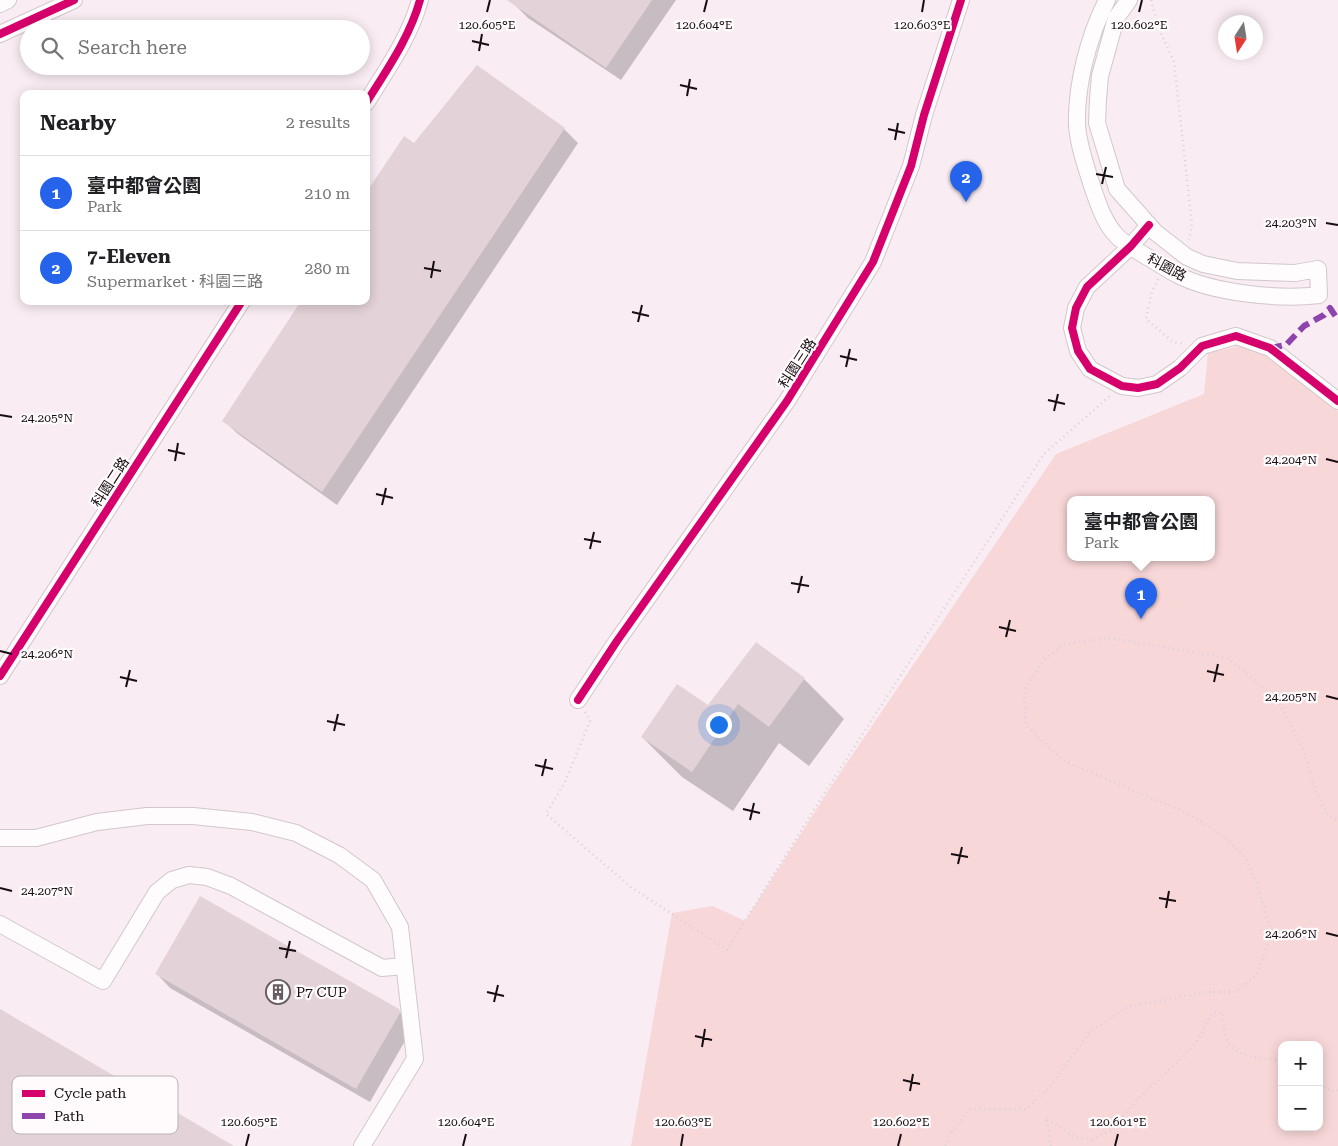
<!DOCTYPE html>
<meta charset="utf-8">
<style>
:root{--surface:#fff;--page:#f6f6f6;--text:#202124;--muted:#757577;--line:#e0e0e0;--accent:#2563eb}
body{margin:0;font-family:"Roboto Serif","Noto Sans TC",serif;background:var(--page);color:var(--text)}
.controls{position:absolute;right:15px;bottom:15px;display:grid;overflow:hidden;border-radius:10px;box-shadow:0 2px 12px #0003}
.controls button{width:45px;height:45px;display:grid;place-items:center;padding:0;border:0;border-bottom:1px solid var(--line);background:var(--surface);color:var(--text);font:25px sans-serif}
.compass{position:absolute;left:1218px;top:15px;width:45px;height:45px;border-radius:50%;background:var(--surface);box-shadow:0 2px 12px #0003;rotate:192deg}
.you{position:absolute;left:718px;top:724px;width:18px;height:18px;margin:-12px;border:4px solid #fff;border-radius:50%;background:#1a73e8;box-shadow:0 0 0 8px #1a73e833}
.badge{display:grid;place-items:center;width:32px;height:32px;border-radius:50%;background:var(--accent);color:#fff;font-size:16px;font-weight:700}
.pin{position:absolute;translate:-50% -41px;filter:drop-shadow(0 1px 2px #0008)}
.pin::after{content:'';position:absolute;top:26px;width:18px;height:15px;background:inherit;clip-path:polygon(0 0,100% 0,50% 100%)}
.popup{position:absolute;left:1067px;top:496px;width:148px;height:65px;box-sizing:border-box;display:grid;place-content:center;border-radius:10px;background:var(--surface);filter:drop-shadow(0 1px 4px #0005);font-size:16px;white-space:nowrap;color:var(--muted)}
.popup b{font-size:19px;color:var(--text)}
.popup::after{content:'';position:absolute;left:50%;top:100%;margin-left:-10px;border:10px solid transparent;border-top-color:var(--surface)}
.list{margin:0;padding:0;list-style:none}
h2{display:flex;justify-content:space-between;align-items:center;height:65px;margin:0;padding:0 20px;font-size:21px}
h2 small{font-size:16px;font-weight:400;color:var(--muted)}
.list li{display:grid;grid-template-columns:32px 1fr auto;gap:15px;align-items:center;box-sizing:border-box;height:75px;padding:0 20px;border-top:1px solid var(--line)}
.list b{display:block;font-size:19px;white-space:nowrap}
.list p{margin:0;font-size:16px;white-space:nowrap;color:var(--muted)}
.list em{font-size:16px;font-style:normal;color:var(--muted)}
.icon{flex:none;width:28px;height:28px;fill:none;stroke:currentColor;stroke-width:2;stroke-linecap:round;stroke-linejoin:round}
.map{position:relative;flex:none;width:1338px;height:1146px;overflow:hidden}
.search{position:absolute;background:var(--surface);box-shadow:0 2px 12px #0003;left:20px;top:20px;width:350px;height:55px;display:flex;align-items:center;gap:12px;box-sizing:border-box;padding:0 18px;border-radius:28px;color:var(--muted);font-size:19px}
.panel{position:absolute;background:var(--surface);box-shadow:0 2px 12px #0003;left:20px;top:90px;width:350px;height:215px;border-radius:10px}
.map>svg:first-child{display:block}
.green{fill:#f8d7d8;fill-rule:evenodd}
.shadow{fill:#0003}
.building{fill:#e3d2d7}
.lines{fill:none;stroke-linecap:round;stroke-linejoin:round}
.minor-casing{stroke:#d2c7cd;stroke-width:18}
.path{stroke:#d7d2d5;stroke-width:2.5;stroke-dasharray:1 4;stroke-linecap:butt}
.minor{stroke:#fefcfd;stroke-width:16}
.quiet{stroke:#8e44ad;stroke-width:6;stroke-dasharray:12 6;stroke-linecap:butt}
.cycleway-casing{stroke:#fffafc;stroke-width:11}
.cycleway{stroke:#d6006c;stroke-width:8}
.ticks{fill:none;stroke:#160e12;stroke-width:2}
.labels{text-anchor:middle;stroke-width:4.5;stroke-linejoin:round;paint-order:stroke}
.street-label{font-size:14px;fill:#160e12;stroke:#fffafc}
.poi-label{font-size:14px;fill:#160e12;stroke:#fffafc;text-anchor:start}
.key{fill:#fffafc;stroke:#b9b3b6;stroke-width:1}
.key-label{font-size:14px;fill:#160e12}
.ticks-label{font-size:12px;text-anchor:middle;fill:#160e12;stroke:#fffafc;stroke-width:4.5;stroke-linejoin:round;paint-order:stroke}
</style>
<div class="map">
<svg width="1338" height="1146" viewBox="0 0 1338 1146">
<rect width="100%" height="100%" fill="#f9ecf3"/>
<path class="green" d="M 1239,346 L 1263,353 L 1338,411 L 1338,1146 L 631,1146 L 672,913 L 713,906 L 745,921 L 832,785 L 1056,454 L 1204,394 L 1208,353 ZM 1071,500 L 1211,500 L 1211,558 L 1071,558 ZM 1282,1045 L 1319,1045 L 1319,1127 L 1282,1127 Z"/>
<g class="shadow">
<polygon points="517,0 676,0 621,80 528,18 514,4"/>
<polygon points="564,129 578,143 337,505 238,434 224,421 366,301 414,145"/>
<polygon points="804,679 844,719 809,766 779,743 733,811 682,777 642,737 709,707"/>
<polygon points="157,974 398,1010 413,1027 370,1102 170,988"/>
</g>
<g class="building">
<polygon points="507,0 652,0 606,68"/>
<polygon points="477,65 565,128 322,492 222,421 301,301 366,301 366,193 404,136 414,143"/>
<polygon points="756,642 805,678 769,727 738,704 692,772 641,737 677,684 708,705"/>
<polygon points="200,896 399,1009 400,1013 356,1089 155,974"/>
<polygon points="0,1009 234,1146 0,1146"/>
</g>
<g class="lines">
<defs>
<g id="minor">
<path d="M 1107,0 C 1089,35 1076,84 1077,124 C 1078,145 1086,166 1092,186 C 1098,203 1103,220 1115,234 C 1123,244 1138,251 1149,258 C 1158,263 1168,270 1178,275 C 1212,293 1281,300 1319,295 L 1318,269 L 1295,273 L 1237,271 L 1203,264 L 1187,257 L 1155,232 L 1117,189 L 1097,123 L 1098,99 L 1100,76 L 1116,18 L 1129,0"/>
<polyline points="0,4 8,0"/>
<polyline points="0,34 74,0"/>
<path d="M 366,103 C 386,71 410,37 420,0"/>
<polyline points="1149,225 1131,246 1087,287 1076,308 1072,328 1078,351 1090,369 1122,386 1138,388 1157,384 1180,368 1202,346 1236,336 1270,348 1338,401"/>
<polyline points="0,676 242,301"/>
<polyline points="578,700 617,641 787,401 873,262 911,166 924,115 961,0"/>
<polyline points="0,838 36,838 97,822 147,816 193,816 252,822 296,833 339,855 373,880 400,927 415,1059 362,1146"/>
<polyline points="0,924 103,981 157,892 172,880 189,875 207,877 231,886 382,968 404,966"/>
</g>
</defs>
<use href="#minor" class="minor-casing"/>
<g class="path">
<polyline points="1151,0 1159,29 1174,62 1192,224 1189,240"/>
<polyline points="1158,279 1152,291 1146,319 1173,342 1185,344"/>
<polyline points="585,712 590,721 564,784 546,814 632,888 727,950 820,800 1044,454 1111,395"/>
<polyline points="1319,1085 1335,1092 1338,1090"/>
<polyline points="945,1146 948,1137 969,1109 1026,1109 1048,1089 1089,1033 1127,1007 1205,992 1236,992 1256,975 1272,934 1257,885 1246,859 1228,840 1191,815 1062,760 1026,725 1024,691 1044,660 1064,644 1110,638 1228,658 1277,699 1303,749 1316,792 1328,815 1338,820"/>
<path d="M 1051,1146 L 1046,1118 L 1076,1138 L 1092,1139 L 1110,1131 L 1136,1101 L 1184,1056 L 1198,1040 L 1212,1013 L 1223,1013 C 1224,1021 1223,1030 1226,1037 C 1233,1059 1263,1058 1282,1061"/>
</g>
<use href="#minor" class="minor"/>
<polyline class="quiet" points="1270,348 1286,345 1304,326 1324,315 1330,308 1338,320"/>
<defs>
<g id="cycleway">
<polyline points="0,34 74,0"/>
<path d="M 366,103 C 386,71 410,37 420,0"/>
<polyline points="1149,225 1131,246 1087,287 1076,308 1072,328 1078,351 1090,369 1122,386 1138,388 1157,384 1180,368 1202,346 1236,336 1270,348 1338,401"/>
<polyline points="0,676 242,301"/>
<polyline points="578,700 617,641 787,401 873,262 911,166 924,115 961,0"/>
</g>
</defs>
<use href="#cycleway" class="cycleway-casing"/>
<use href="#cycleway" class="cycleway"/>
</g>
<path class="ticks" d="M 487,12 L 490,0M 704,12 L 707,0M 922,12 L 924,0M 1139,12 L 1142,0M 472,41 L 489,45M 479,51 L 482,34M 680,85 L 697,89M 687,96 L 690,79M 888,129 L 905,133M 895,140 L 898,123M 1096,174 L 1113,177M 1102,184 L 1106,167M 1326,223 L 1338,225M 424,268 L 441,271M 431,278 L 434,261M 632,312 L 649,316M 638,322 L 642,305M 840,356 L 857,360M 846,367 L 850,349M 1048,400 L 1065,404M 1054,411 L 1058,394M 0,415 L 12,417M 168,450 L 185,454M 1326,459 L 1338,462M 175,461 L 178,443M 376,494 L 393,498M 382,505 L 386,488M 584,539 L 601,542M 590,549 L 594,532M 791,583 L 809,586M 798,593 L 802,576M 999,627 L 1016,631M 1006,637 L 1010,620M 0,651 L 12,654M 1207,671 L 1224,675M 120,677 L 137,681M 1214,682 L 1218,664M 126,687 L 130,670M 1326,696 L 1338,699M 327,721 L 345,725M 334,731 L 338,714M 535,765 L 553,769M 542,776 L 546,759M 743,809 L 760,813M 750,820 L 754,803M 951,854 L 968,857M 958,864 L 962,847M 0,888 L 12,891M 1159,898 L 1176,901M 1166,908 L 1169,891M 1326,933 L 1338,936M 279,948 L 296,951M 286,958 L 290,941M 487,992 L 504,996M 494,1002 L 498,985M 695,1036 L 712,1040M 702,1047 L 705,1029M 903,1080 L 920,1084M 910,1091 L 913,1074M 246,1146 L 249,1134M 463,1146 L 466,1134M 681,1146 L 683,1134M 898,1146 L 901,1134M 1115,1146 L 1118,1134"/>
<defs>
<symbol id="building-ring" viewBox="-11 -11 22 22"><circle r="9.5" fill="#fffafc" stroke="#655c61" stroke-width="1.5"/><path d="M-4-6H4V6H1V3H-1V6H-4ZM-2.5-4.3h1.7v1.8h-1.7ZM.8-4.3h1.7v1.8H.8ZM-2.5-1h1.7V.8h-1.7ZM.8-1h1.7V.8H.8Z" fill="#655c61"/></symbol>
</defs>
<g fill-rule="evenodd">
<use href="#building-ring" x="264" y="978" width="28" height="28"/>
</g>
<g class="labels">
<g class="street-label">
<text transform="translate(1167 267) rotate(28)" y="5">科園路</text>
<text transform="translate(797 363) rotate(-57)" y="5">科園三路</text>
<text transform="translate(110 482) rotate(-57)" y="5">科園二路</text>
</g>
<g class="poi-label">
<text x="296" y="997">P7 CUP</text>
</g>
</g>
<rect x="12" y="1076" width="166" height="58" rx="8" class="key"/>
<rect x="22" y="1090" width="23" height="7" fill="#d6006c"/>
<rect x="22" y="1113" width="23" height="6" fill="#8e44ad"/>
<g class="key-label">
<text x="54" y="1098">Cycle path</text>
<text x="54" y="1121">Path</text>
</g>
<g class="ticks-label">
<text x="487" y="29">120.605°E</text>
<text x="704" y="29">120.604°E</text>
<text x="922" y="29">120.603°E</text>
<text x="1139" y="29">120.602°E</text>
<text x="1291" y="227">24.203°N</text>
<text x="47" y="422">24.205°N</text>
<text x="1291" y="464">24.204°N</text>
<text x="47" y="658">24.206°N</text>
<text x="1291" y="701">24.205°N</text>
<text x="47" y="895">24.207°N</text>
<text x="1291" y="938">24.206°N</text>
<text x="249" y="1126">120.605°E</text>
<text x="466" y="1126">120.604°E</text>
<text x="683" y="1126">120.603°E</text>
<text x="901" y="1126">120.602°E</text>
<text x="1118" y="1126">120.601°E</text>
</g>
</svg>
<div class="controls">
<button>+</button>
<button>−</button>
</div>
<svg class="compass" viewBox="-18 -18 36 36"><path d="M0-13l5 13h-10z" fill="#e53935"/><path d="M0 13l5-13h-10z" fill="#757577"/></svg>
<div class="you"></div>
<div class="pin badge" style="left:1141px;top:619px">1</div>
<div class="popup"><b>臺中都會公園</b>Park</div>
<div class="pin badge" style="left:966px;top:202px">2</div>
<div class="search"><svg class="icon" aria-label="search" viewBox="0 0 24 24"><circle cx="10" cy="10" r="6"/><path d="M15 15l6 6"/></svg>Search here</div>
<section class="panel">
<h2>Nearby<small>2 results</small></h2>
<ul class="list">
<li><span class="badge">1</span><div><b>臺中都會公園</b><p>Park</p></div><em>210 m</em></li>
<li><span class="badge">2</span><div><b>7-Eleven</b><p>Supermarket · 科園三路</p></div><em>280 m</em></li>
</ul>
</section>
</div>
